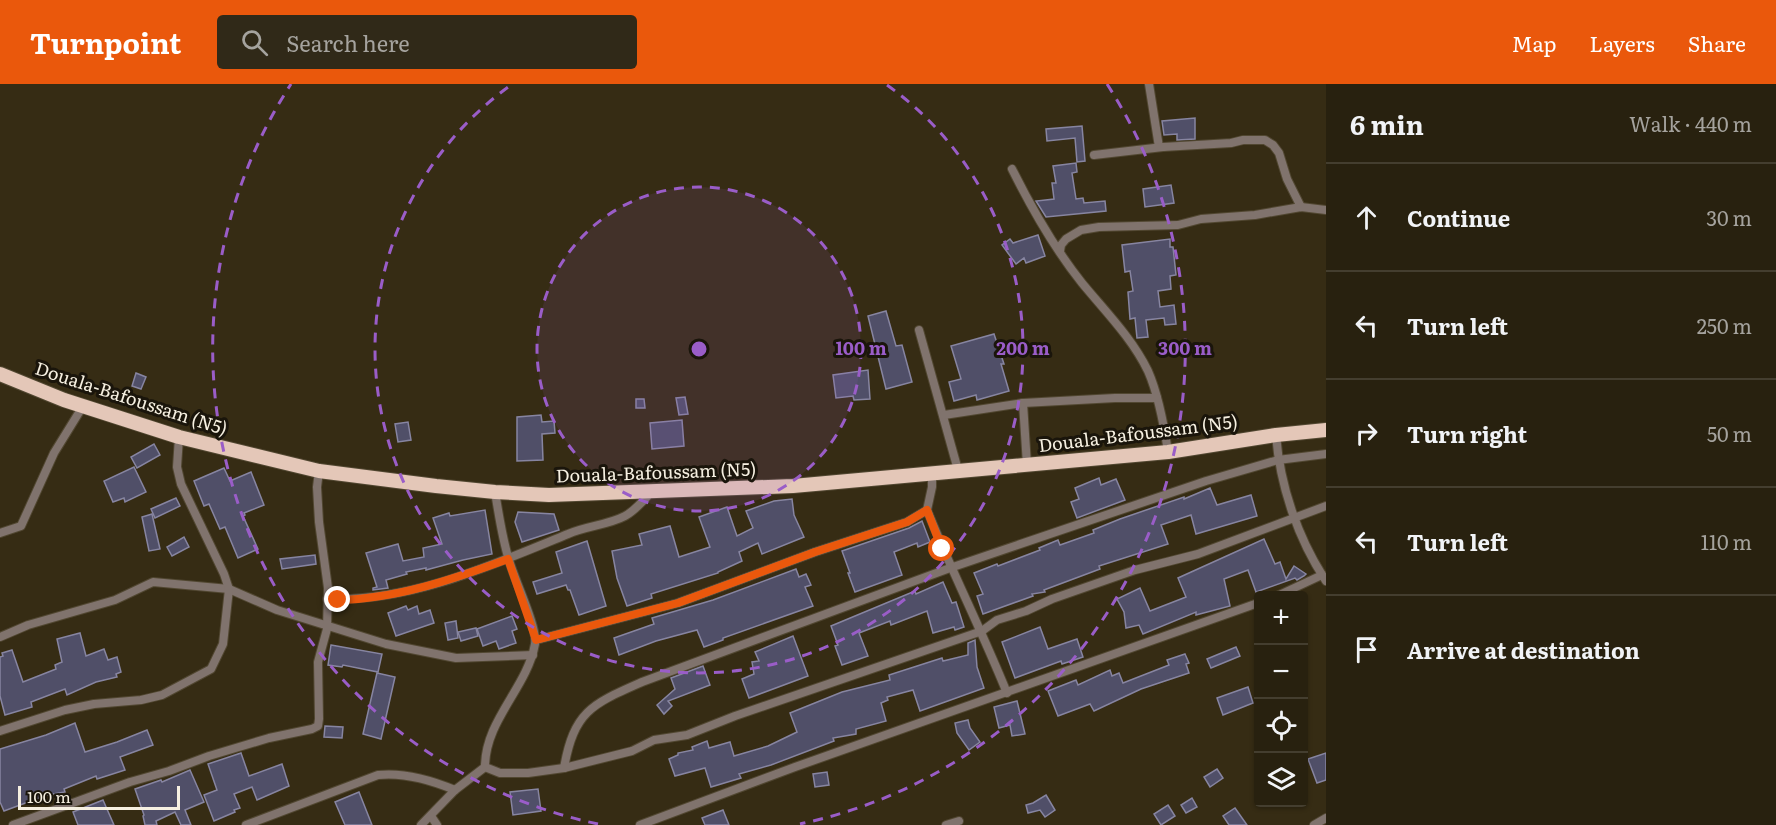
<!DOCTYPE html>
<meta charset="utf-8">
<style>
:root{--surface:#28210f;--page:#302918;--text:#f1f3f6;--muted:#a5a39e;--line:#443e2f;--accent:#ea580c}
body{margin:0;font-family:Literata,serif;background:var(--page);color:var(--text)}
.controls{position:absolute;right:18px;bottom:18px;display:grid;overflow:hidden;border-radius:6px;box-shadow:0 2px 4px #0004}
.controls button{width:54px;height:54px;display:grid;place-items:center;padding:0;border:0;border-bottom:2px solid var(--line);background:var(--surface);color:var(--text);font:30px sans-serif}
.scale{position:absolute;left:18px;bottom:15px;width:162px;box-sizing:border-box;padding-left:6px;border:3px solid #f6f0e1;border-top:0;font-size:16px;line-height:21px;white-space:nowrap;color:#f6f0e1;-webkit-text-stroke:4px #1a150b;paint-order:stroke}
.stop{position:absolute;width:18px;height:18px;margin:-14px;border:4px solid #ea580c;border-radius:50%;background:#fff}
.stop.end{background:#ea580c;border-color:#fff;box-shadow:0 2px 6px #0008}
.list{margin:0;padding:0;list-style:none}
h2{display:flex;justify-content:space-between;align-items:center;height:78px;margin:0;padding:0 24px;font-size:26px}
h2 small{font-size:20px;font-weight:400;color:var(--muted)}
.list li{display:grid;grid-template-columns:39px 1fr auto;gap:18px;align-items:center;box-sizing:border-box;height:108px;padding:0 24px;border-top:2px solid var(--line)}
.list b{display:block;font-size:22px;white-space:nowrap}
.list em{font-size:20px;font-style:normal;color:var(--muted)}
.icon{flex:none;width:33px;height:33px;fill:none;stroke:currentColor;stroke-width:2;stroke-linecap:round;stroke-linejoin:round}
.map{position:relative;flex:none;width:1326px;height:741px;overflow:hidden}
header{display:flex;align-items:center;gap:36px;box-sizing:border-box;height:84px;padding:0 30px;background:var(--accent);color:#fff}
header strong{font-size:28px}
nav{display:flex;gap:33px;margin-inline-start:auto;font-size:21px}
.search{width:420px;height:54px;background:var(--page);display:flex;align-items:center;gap:15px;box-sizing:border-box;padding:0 21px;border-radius:6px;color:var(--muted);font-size:22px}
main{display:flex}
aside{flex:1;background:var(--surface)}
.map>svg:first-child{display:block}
.building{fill:#504f68;stroke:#8785a1;stroke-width:1.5}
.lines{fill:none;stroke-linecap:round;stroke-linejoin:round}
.minor-casing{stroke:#514731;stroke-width:10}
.trunk-casing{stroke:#514731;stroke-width:16}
.minor{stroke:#80736d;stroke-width:8}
.trunk{stroke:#e4c7b8;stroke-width:14}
.route{stroke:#ea580c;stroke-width:8}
.ring{fill:none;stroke:#9a5dc8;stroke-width:3;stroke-dasharray:10 8}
.labels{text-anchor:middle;stroke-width:6;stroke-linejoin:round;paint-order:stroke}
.street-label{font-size:18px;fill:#f6f0e1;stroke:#1a150b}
.centre{fill:#9a5dc8;stroke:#1a150b;stroke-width:3}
.ring-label{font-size:18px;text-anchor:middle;font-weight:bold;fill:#9a5dc8;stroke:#1a150b;stroke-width:6;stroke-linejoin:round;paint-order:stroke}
</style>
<header>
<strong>Turnpoint</strong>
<div class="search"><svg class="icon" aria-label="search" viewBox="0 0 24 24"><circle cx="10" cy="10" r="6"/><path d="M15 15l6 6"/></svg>Search here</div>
<nav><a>Map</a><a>Layers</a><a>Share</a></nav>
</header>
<main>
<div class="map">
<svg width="1326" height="741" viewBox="0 0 1326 741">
<rect width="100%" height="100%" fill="#362c14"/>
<g class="building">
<polygon points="1195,34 1195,55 1177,56 1177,50 1164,51 1162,37"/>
<polygon points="1082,42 1085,77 1077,78 1075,54 1047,57 1046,45"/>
<polygon points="1076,79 1077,88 1072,89 1076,115 1083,114 1084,119 1105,117 1106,127 1046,133 1036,117 1054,115 1052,99 1056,99 1053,82"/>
<polygon points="1171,101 1174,119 1145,123 1143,105"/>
<polygon points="1038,151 1045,172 1026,179 1024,174 1016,180 1002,161 1010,155 1013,159"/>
<polygon points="1170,155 1170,163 1173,163 1176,191 1170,192 1171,205 1158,207 1160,223 1174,221 1176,240 1165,241 1164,234 1146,236 1148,253 1137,254 1135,234 1130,235 1128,208 1133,207 1130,187 1125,188 1122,161"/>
<polygon points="886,227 896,262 902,261 912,298 886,305 868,232"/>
<polygon points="994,250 1004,280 1001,280 1009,307 977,316 976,311 954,317 949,298 961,295 951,262"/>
<polygon points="868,286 870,315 854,316 853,312 836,314 833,291"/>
<polygon points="136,289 146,293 141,305 132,302"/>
<polygon points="685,313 688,330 679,331 676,314"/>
<polygon points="636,315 644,315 645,324 636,324"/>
<polygon points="541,331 542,338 554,337 555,349 542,350 543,376 517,377 517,333"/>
<polygon points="682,336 684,362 652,365 650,339"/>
<polygon points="408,338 411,356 398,358 395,340"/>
<polygon points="154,360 160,371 137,384 131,373"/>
<polygon points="134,383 146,408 125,418 124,414 113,418 104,397"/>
<polygon points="224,384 230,397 251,388 264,421 244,429 245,431 243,432 258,465 238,474 225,443 220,445 209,420 204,422 194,397"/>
<polygon points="1099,394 1101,401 1116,395 1125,416 1077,434 1071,418 1079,415 1075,404"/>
<polygon points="1210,404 1217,421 1251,411 1257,432 1196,450 1191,431 1161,441 1168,460 1099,482 1100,485 1044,506 1045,508 1032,510 1033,512 983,530 977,512 983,510 974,489 997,480 998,482 1040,466 1039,464 1058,456 1060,461 1094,449 1093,446 1120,435 1184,413 1184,415"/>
<polygon points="176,414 180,422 155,434 151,425"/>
<polygon points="792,415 794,431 804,453 762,470 758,459 739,468 742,477 718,488 718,489 651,510 652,514 627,522 617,494 612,467 642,461 639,450 670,442 679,473 710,463 699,433 727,423 737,452 753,444 746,427 774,417"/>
<polygon points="485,426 492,470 463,476 426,486 426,484 406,488 407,490 386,496 388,504 373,506 373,504 377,503 366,469 398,460 403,477 424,473 423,464 442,460 433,434 449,429 450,432"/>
<polygon points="518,428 554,430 559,446 522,458 515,438"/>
<polygon points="152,430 160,465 149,467 142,433"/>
<polygon points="922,437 930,458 918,463 917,459 894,468 902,491 855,508 848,489 850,489 842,467 909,444"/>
<polygon points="184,453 189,463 172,472 167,463"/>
<polygon points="1264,455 1275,480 1280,478 1286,495 1294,482 1306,490 1304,492 1297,496 1295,494 1256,508 1248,486 1224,495 1230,522 1196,531 1196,528 1143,550 1139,541 1126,544 1124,528 1117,515 1140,504 1150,527 1186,513 1178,494"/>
<polygon points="587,457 606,522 579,531 570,506 568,506 566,501 537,510 533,498 562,489 556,468"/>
<polygon points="315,471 316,480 282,485 280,475"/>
<polygon points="796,485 799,493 806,490 811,501 805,503 813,522 723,554 723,556 704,563 697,546 656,557 619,571 614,554 654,540 652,534 713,516"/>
<polygon points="943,498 952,519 956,518 964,543 955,546 954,543 933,549 927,527 891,541 890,537 859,549 868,572 842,581 835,562 838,561 831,542 915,507 916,510"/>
<polygon points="406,522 408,526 417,522 419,530 430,526 434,539 396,552 388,529"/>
<polygon points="512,532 517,545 512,547 516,559 499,565 496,557 483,562 477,545"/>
<polygon points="456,537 458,554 448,556 445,539"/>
<polygon points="1040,543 1048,565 1077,555 1083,573 1062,580 1061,577 1015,594 1002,558"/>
<polygon points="476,544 478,552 461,557 458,548"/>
<polygon points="80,549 86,572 104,565 108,576 117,573 121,588 116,590 117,593 96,598 67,611 65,605 31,618 32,623 5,631 0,612 0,573 3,572 2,569 12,566 23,598 56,585 55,581 62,578 57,555"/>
<polygon points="793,552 808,592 749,614 742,595 754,590 752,578 759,577 755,568"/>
<polygon points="975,556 977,583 984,604 920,627 913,606 887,613 888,616 881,619 886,637 856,645 856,650 833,654 834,657 771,681 739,690 741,694 711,703 705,684 675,692 669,675 678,671 678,669 693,666 692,663 707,657 709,664 730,658 734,672 768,662 797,648 790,629 842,608 890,596 889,591 942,574 943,577 968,571 968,559"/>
<polygon points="331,561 382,570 378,588 343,581 342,583 328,581"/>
<polygon points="1236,563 1240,572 1211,584 1207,575"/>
<polygon points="1185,570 1189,579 1186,580 1189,589 1141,605 1094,627 1090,620 1058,632 1048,607 1076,596 1078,601 1110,586 1112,592 1119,589 1123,599 1169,581 1167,576"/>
<polygon points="703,582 710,601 668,617 672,622 664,630 657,621 675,605 671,594"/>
<polygon points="377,589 395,593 381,655 363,650"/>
<polygon points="1248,603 1253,619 1223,631 1217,614"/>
<polygon points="1017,617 1025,650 1012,652 1010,641 999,644 994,623"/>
<polygon points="968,636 970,644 980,658 969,666 957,649 955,639"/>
<polygon points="75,639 85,668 117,658 147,646 153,661 120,673 125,686 97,695 96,692 64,705 65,708 47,711 4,727 0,718 0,665 46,651"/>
<polygon points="325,642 343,643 342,654 324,653"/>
<polygon points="241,669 249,692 282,680 289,702 257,716 252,703 234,710 240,724 234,726 235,728 214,737 204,711 217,706 208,680"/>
<polygon points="1326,669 1326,696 1317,699 1308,675"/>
<polygon points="1217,685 1223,694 1210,703 1204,693"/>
<polygon points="190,686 204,718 185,726 191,741 181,741 175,728 156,737 157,741 145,741 143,732 144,731 135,705 161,696 162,698"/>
<polygon points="827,688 829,701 815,703 813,690"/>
<polygon points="538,705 541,727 513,731 510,708"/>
<polygon points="359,708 372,741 345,741 335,718"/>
<polygon points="1046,711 1055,726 1045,733 1040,726 1028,729 1026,721 1033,719"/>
<polygon points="1192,714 1197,723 1186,729 1181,721"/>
<polygon points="103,716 114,741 78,741 73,728"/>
<polygon points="1168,721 1175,732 1161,741 1154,730"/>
<polygon points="1235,724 1247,741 1229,741 1223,732"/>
<polygon points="723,726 729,741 705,741 702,734"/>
</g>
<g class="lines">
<defs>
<g id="minor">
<polyline points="1149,0 1159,63 1163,63"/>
<polyline points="1094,71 1163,63 1231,59 1243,56 1265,56 1273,61 1279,69 1287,95 1301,123"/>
<path d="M 1012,85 C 1032,125 1054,164 1082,199 C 1105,227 1132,254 1148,287 C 1159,312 1164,341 1168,368"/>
<polyline points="1060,167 1061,161 1066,155 1081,146 1099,143 1178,141 1201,135 1255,131 1301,123 1326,126"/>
<polyline points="919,246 958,386"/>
<polyline points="1023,319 1027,381"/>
<polyline points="944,331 1023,319 1115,314 1157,314"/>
<path d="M 1276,351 C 1280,402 1298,455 1326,497"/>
<path d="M 927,426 C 952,488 982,547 1007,609"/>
<polyline points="0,449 21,442 54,369 83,322"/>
<polyline points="1277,512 1322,491"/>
<path d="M 327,515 C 411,518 492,481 568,450 C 586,442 608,441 625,432 C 636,426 644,416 652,407"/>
<polyline points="0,553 28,541 115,516 153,498 229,505 277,526 386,560 456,574 533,571"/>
<polyline points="536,556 678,519 815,468 907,438 927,426 932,403 932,390"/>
<polyline points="0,647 65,626 94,620 141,616 162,611 211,585 223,560 229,505 224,490 181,400 177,383 179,353"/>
<path d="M 485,683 C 485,636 527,604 535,560 C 538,544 514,495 509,476 C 502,454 499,431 495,408"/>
<path d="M 564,684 C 574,627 592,620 642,598 L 950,484 L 1206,397 L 1278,376 L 1326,370"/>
<polyline points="431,732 437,741"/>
<polyline points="13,741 130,698 169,687 209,672 269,654 312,645 318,642 319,635 318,578 327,545 328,504 319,438 317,403 319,387"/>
<path d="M 246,741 L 378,691 C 405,688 431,696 455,706"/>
<polyline points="421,741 455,706 485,683 500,689 528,689 564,684 632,667 654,656 687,651 735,632 982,547 997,536 1026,527 1052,515 1135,486 1198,470 1326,422"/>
<polyline points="640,741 795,683 1258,519"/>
<polyline points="946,741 959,737"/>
<polyline points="1314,741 1326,734"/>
</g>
<polyline id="trunk" points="0,290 64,316 179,353 319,387 436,402 495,408 549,411 793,402 1168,368 1276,351 1326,346"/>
</defs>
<use href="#minor" class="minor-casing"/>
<use href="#trunk" class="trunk-casing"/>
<use href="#minor" class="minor"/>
<use href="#trunk" class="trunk"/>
</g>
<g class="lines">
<path class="route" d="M 338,516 C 396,515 454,495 508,475 L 536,556 L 678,519 L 815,468 L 907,438 L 927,426 L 942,465"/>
</g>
<circle cx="699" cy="265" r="162" fill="#9a5dc8" fill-opacity=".12"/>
<g class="ring">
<circle cx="699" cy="265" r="162"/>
<path d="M887 1A324 324 0 1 1 511 1"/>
<path d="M598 740A486 486 0 0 1 291 0M1107 0A486 486 0 0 1 800 740"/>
</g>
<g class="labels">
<g class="street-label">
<text transform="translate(131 315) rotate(18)" y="6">Douala-Bafoussam (N5)</text>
<text transform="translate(1138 350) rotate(-7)" y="6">Douala-Bafoussam (N5)</text>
<text transform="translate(656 389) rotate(-2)" y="6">Douala-Bafoussam (N5)</text>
</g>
</g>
<circle cx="699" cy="265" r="9" class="centre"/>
<g class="ring-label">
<text x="861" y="271">100 m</text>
<text x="1023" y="271">200 m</text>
<text x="1185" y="271">300 m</text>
</g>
</svg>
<div class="controls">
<button>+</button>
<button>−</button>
<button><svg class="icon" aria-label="locate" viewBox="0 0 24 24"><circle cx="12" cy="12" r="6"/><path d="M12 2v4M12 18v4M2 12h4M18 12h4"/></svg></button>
<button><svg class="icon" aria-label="layers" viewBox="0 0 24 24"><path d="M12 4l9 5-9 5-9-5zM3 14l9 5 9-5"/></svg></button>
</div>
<div class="scale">100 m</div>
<div class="stop" style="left:942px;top:465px"></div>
<div class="stop end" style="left:338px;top:516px"></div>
</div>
<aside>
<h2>6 min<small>Walk · 440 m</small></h2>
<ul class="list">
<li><svg class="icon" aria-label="ahead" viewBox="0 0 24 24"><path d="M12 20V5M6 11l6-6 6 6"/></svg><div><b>Continue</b></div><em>30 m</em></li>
<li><svg class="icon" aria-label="left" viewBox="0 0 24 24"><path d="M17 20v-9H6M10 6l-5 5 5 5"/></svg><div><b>Turn left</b></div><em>250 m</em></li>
<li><svg class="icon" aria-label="right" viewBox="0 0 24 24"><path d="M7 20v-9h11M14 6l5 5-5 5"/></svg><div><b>Turn right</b></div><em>50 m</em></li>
<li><svg class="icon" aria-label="left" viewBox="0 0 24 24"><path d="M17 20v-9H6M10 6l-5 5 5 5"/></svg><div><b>Turn left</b></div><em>110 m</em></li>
<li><svg class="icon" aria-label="arrive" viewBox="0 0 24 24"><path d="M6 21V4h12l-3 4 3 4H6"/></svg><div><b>Arrive at destination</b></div></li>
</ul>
</aside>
</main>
